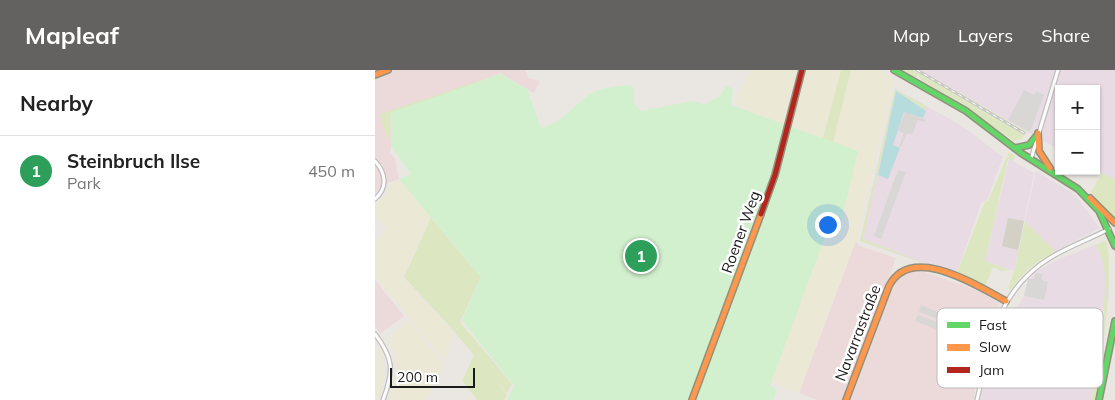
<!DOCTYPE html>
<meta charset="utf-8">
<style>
:root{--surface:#fff;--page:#f2f2f2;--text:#222;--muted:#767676;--line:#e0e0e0;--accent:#636261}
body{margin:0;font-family:Mulish,sans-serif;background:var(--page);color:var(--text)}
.controls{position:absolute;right:15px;top:15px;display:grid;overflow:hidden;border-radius:0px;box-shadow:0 1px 4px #0004}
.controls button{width:45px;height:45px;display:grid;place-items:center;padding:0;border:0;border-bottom:1px solid var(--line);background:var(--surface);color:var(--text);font:25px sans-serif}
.scale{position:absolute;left:15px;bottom:12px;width:85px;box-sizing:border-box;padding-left:5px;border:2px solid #1b1b1b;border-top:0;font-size:14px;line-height:18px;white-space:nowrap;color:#1b1b1b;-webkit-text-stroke:4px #fff;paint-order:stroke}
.you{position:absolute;left:452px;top:154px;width:18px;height:18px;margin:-12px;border:4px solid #fff;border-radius:50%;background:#1a73e8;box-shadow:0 0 0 8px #1a73e833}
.badge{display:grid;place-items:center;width:32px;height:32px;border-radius:50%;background:var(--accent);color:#fff;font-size:16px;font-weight:700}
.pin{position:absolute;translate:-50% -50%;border:2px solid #fff;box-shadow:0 1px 5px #0006}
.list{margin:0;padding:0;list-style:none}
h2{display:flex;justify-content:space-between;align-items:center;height:65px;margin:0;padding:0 20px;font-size:21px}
h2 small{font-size:16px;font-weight:400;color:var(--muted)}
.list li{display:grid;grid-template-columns:32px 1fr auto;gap:15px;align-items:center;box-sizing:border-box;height:70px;padding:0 20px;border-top:1px solid var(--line)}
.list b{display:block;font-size:19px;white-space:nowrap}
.list p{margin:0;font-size:16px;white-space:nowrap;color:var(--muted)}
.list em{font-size:16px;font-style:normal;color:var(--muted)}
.map{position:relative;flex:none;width:740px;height:330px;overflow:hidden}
header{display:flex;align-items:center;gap:30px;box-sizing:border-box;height:70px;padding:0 25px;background:var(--accent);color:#fff}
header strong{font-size:24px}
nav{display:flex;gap:28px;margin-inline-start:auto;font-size:18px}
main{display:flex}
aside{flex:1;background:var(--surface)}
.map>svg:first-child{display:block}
.commercial{fill:#ecdada}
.industrial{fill:#e8dbe4}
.construction{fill:#d3d0c5}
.farmland{fill:#ebe8d6}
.grass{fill:#dce7c1}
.park{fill:#d3f0ce}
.parking{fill:#d8d7d5}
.water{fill:#b7dcdd}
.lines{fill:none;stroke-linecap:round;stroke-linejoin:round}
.street-casing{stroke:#c1bfbe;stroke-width:5.5}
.fast-casing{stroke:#93917c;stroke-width:8}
.slow-casing{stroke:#93917c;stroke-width:8}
.jam-casing{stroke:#93917c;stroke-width:8}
.street{stroke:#fcfbfb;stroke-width:3}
.fast{stroke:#63d668;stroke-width:5}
.slow{stroke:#ff974d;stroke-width:5}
.jam{stroke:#b3261e;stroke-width:5}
.rail-casing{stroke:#c9c8c8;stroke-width:3}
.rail{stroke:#fff;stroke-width:1;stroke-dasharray:4;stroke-linecap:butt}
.labels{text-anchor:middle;stroke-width:5;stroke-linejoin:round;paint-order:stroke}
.street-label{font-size:15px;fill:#1b1b1b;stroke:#fff}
.key{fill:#fff;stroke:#bbb;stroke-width:1}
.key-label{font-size:14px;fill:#1b1b1b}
</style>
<header>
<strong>Mapleaf</strong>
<nav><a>Map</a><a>Layers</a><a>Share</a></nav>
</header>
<main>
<aside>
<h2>Nearby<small></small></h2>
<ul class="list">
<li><span class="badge" style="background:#2e9e5b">1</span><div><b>Steinbruch Ilse</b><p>Park</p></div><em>450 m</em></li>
</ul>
</aside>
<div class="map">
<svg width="740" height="330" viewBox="0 0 740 330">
<rect width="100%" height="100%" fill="#eae7e3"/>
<g class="commercial">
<polygon points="0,0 150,0 153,8 165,11 159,23 125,3 23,42 15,82 20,89 24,109 13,113 0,125"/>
<polygon points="480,171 485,176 521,188 468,330 442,330 424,323"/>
<polygon points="544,200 604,221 624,233 616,253 598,330 476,330 520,212 535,201"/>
<polygon points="0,210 29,246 5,264 0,256"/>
</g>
<g class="industrial">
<polygon points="545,0 740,0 740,110 721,100 721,19 684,19 684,80"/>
<polygon points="520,18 587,56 628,87 612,130 606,133 581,205 485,171"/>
<polygon points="634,89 659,103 639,201 610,191"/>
<polygon points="661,101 700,125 725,158 680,181 650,151"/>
<polygon points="720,175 728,182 733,200 734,226 722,282 723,294 716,330 605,330 625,256 630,244 638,246 649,226 653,209 664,200 684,189"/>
</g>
<polygon class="construction" points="633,148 649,151 643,180 627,176"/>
<g class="farmland">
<polygon points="376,0 426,0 404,81 370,45 372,40 359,34"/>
<polygon points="429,0 466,0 448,67 458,72 476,0 504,0 519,9 482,168 424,323 335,289 403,99"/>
<polygon points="24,110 56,148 27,207 79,263 70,291 0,206 0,170 12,159 0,146 0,135 10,125 14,115"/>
<polygon points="33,250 69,294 51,330 15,330 23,300 19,282 12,269"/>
<polygon points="0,276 7,286 8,314 2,330 0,330"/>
</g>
<g class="grass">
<polygon points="466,0 476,0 458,72 448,68"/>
<polygon points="527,0 545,0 651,61 647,69 639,71 580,30 546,10 543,5 541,8"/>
<polygon points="125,4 124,11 31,43 14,46 15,64 13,71 5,44"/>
<polygon points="520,19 552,37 550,40 521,21 488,169 555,195 485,171"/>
<polygon points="634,82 640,86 638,91 633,89 610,191 635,200 626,201 618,197 610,216 581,205 610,132 613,131"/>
<polygon points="727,103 740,110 740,148 736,148 716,122"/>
<polygon points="56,148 106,207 85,252 137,314 132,323 112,301 132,324 129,330 102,330 87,311 99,285 80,263 83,256 80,262 29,207"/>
<polygon points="650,151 680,181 653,199 635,220 633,218 639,202"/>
<path d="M 731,171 C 740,189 726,302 721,330 L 716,330 C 718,319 721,307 723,296 C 724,291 721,286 722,281 C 725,249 740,201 720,175 Z"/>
</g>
<path class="park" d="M 126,4 L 152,19 L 166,58 C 190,51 196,37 214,25 C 226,17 241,16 255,15 L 259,18 L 259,34 L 266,41 L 317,31 L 330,34 L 345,26 L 351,16 L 358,18 L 356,35 L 483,81 L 463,165 L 452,161 L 395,316 L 402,319 L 398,330 L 132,330 L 139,315 L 87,250 L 106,207 L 24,109 L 36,104 L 17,77 L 15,43 Z"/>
<g class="parking">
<polygon points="649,20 659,25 661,21 669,25 655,62 633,50"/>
<polygon points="530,42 551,50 550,52 543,50 538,63 531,64 526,77 524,77 529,63 523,61"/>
<polygon points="523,100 531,102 506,169 499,166"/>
<polygon points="661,203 667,204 666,210 673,212 669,230 649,226 653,209 659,209"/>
<polygon points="546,235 568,244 569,248 596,258 598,262 544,242"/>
<polygon points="543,245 600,266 601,268 594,272 540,251"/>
</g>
<polygon class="water" points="521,21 551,41 548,48 529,42 518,75 525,78 513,109 503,105"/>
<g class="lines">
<defs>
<g id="street">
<polyline points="656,89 683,0"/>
<path d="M 0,91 C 11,103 13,118 0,129"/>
<path d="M 0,264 C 19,289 19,301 8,330"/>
<path d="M 602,330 C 615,273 621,221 675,188 C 694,176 715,169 734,159"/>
</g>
<g id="fast">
<polyline points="519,0 591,41 646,83 703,119 724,141 740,176"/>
<polyline points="640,78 654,75 663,64"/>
<polyline points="724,330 740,251"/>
</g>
<g id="slow">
<polyline points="0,5 13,0"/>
<polyline points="663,63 664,81 675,98"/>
<polyline points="715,128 740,153"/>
<polyline points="317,330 386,144"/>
<path d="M 471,330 L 514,216 C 536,173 601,215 631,231"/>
</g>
<polyline id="jam" points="386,144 400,105 427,0"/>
</defs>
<use href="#street" class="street-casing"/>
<use href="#fast" class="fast-casing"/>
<use href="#slow" class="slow-casing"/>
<use href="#jam" class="jam-casing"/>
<use href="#street" class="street"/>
<use href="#fast" class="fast"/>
<use href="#slow" class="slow"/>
<use href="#jam" class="jam"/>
<defs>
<polyline id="rail" points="542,0 649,63"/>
</defs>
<use href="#rail" class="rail-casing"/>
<use href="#rail" class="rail"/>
</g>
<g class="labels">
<g class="street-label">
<text transform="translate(366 162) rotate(-70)" y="5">Roener Weg</text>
<text transform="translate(483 263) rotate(-69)" y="5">Navarrastraße</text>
</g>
</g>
<rect x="562" y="238" width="166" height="80" rx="8" class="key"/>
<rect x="572" y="252" width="23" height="6" fill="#63d668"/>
<rect x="572" y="274" width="23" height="7" fill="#ff974d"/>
<rect x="572" y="297" width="23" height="6" fill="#b3261e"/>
<g class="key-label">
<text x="604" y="260">Fast</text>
<text x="604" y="282">Slow</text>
<text x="604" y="305">Jam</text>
</g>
</svg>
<div class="controls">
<button>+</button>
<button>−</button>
</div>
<div class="scale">200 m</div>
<div class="you"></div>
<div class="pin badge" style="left:266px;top:186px;background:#2e9e5b">1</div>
</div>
</main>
